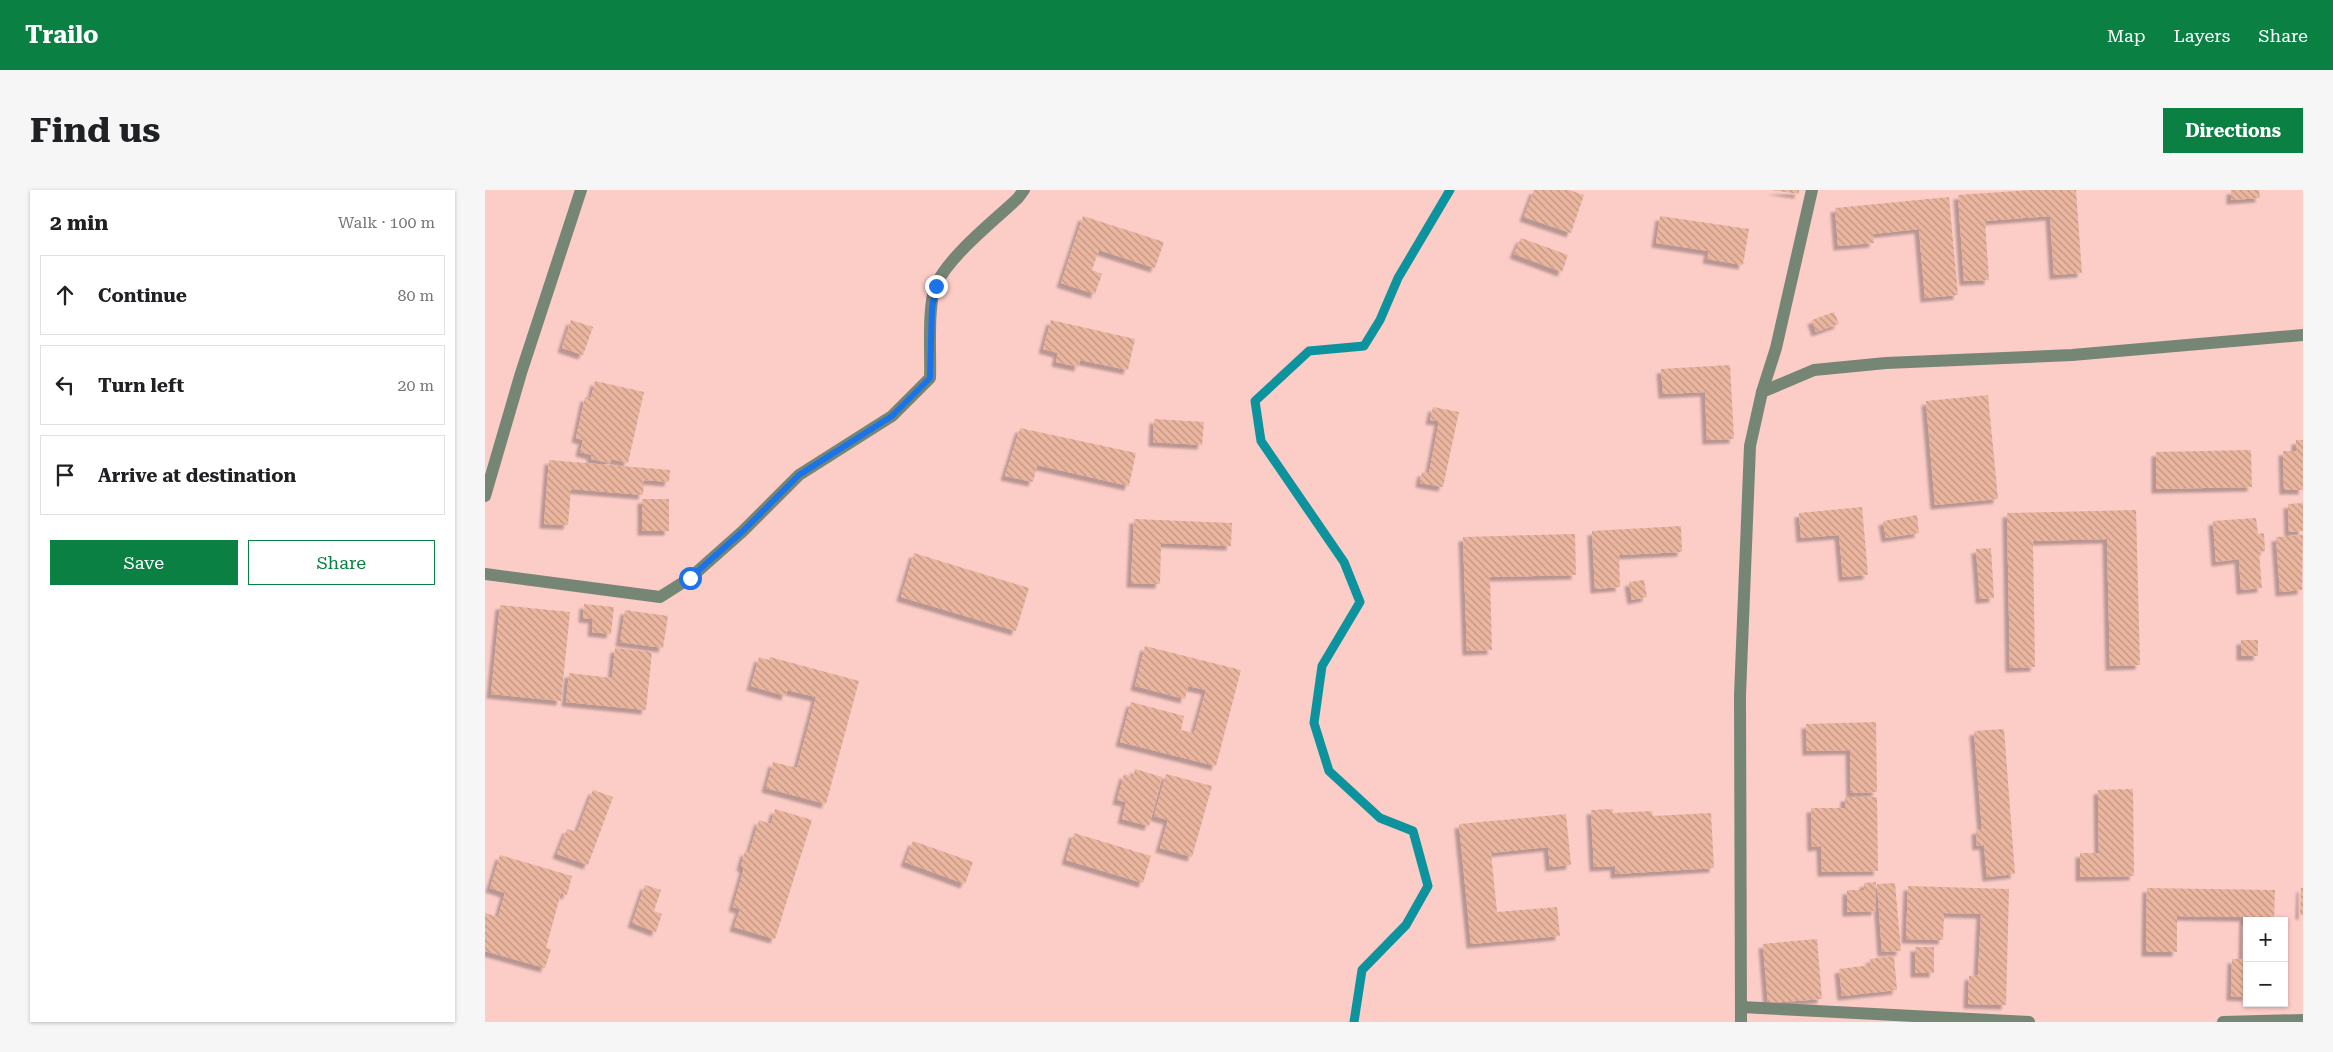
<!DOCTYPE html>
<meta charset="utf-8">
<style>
:root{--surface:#fff;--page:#f6f6f6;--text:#202124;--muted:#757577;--line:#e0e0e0;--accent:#0b8043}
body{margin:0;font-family:"Roboto Serif",serif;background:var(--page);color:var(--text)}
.controls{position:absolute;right:15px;bottom:15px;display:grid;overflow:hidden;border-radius:0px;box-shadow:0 1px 4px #0004}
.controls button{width:45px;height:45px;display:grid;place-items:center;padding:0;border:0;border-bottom:1px solid var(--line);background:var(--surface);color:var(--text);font:25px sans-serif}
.stop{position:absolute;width:15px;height:15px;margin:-11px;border:4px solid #1a73e8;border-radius:50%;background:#fff}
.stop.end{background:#1a73e8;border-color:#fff;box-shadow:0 1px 5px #0008}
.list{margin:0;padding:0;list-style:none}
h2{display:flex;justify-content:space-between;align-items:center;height:65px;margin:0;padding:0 20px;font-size:21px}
h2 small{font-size:16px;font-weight:400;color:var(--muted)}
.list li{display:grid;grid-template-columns:32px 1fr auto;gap:15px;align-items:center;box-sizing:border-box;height:80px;margin:0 10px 10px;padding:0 10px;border:1px solid var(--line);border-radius:0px}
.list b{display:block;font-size:19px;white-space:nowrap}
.list em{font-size:16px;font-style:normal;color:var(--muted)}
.actions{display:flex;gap:10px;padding:15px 20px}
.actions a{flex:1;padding:11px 0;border:1px solid var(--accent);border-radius:0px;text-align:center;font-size:18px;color:var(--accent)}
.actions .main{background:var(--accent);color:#fff}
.icon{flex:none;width:28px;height:28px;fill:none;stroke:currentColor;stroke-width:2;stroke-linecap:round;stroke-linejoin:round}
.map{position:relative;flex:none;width:1818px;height:832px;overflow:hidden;border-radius:0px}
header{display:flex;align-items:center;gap:30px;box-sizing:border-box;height:70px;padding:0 25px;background:var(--accent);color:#fff}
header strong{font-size:24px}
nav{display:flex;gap:28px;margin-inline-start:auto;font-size:18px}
.intro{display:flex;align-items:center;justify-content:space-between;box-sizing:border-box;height:120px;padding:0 30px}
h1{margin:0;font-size:35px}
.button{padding:12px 22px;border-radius:0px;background:var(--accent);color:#fff;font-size:18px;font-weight:700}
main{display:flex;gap:30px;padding:0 30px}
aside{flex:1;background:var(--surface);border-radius:0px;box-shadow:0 1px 4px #0004}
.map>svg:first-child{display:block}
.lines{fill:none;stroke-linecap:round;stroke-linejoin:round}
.stream{stroke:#0d939e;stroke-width:9}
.building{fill:url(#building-back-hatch);filter:url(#shadow)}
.minor{stroke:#768675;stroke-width:12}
.route{stroke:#1a73e8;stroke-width:6}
</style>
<header>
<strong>Trailo</strong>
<nav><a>Map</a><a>Layers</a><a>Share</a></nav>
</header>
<div class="intro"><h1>Find us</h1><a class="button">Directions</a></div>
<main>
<aside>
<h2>2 min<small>Walk · 100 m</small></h2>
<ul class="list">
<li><svg class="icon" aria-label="ahead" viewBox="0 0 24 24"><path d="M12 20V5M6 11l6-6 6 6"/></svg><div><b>Continue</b></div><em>80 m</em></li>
<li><svg class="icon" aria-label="left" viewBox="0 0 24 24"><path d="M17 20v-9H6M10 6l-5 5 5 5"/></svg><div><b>Turn left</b></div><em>20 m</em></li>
<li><svg class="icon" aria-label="arrive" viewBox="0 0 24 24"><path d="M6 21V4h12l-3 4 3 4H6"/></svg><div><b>Arrive at destination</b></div></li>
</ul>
<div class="actions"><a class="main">Save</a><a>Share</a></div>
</aside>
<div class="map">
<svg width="1818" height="832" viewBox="0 0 1818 832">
<defs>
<pattern id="building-back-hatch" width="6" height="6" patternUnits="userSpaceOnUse" patternTransform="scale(1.25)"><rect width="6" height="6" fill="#ebb69f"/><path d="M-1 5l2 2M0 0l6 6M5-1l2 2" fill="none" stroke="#c09482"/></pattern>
<filter id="shadow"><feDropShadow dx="-4.5" dy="4.5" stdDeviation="1" flood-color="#0004"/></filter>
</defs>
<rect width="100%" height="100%" fill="#fcccc7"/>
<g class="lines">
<polyline class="stream" points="869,832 877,780 921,735 943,696 928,641 895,628 844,581 829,533 837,476 875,412 859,372 776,251 770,211 824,161 879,156 895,130 913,88 965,0"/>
</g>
<g class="building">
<polygon points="1049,0 1084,0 1099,5 1086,43 1039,27"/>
<polygon points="1287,0 1314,0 1314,4"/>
<polygon points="1547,0 1591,0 1597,83 1569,85 1565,26 1500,31 1504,90 1479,91 1473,5"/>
<polygon points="1746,0 1774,0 1775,8 1746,10"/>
<polygon points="1464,7 1473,105 1440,108 1434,39 1388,44 1389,53 1353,56 1350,18"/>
<polygon points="598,26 679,52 670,78 614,60 607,80 617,84 610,104 576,93"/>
<polygon points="1175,26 1264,39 1258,75 1222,69 1224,61 1171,53"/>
<polygon points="1036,48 1083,65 1077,82 1029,64"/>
<polygon points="1349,122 1354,134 1331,142 1327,130"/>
<polygon points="86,130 108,137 98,165 77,158"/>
<polygon points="566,130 650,149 643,180 595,170 594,177 571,172 573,163 558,159"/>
<polygon points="1245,175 1249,249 1222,250 1220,202 1178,204 1176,179"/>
<polygon points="110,191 159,202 143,273 126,269 125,273 106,269 107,265 95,262 98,250 91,248 100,207 106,208"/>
<polygon points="1503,205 1513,309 1450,315 1441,211"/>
<polygon points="948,217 974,222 958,297 935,293 937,282 944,283 954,231 945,230"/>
<polygon points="669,229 719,232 717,255 668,252"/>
<polygon points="535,238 651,263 644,296 552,275 548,292 520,286"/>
<polygon points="1811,250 1818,250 1818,300 1799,300 1798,261 1811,261"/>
<polygon points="1766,260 1767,297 1671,299 1671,262"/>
<polygon points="64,270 185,280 184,292 159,290 158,305 86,299 83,335 59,334"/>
<rect x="157" y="309" width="27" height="32"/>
<polygon points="1818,313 1818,341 1804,342 1803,314"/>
<polygon points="1377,317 1383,385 1358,387 1354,345 1316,348 1314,323"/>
<polygon points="1651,320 1655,475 1625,476 1622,349 1548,351 1550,477 1525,478 1522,323"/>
<polygon points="1432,325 1434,343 1401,348 1398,331"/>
<polygon points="1771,328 1773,344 1779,343 1780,361 1774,362 1777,398 1756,400 1754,369 1731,372 1728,331"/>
<polygon points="649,329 747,333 746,356 676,353 675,394 646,393"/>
<polygon points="1196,336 1197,362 1134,365 1135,397 1110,399 1107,341"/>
<polygon points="1090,344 1091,385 1005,387 1007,460 982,461 978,347"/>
<polygon points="1818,345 1817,400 1795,402 1791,347"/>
<polygon points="1506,358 1509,408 1495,409 1491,359"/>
<polygon points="429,363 544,398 531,441 416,407"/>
<polygon points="1159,390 1162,407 1147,410 1144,392"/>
<polygon points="99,414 129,417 126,444 107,442 108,429 98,428"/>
<polygon points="15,415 85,422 76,511 6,504"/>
<polygon points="140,420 183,426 178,458 135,452"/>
<rect x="1756" y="450" width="17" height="16"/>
<polygon points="660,456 756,480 731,576 635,552 646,512 699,526 696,540 709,543 721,500 703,496 700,509 650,496"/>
<polygon points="130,458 167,462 161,520 81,512 84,483 127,488"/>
<polygon points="274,467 284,470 285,467 374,491 341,614 281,598 288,572 312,578 331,507 302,500 301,506 266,496"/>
<polygon points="1391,532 1392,602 1366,603 1365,560 1322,561 1321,534"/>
<polygon points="1519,539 1530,684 1502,687 1499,655 1492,656 1491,640 1497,639 1489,541"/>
<polygon points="650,579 677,587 664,636 637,629 641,612 632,610 639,584 648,587"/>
<polygon points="681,584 727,596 707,667 675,658 683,630 669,626"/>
<polygon points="1648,599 1649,686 1595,687 1595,663 1614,663 1613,600"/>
<polygon points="108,600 128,607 103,675 72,664 82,639 92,642"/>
<polygon points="1360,607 1392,607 1393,681 1337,682 1336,656 1327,657 1326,618 1360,618"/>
<polygon points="290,619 327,630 290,749 249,737 255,719 248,717 259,678 256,676 260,661 264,663 274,630 286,634"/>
<polygon points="1128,619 1128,623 1167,621 1168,626 1226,623 1229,678 1130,684 1130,676 1109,677 1106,620"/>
<polygon points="1081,624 1086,675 1065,677 1063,657 1006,663 1012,722 1072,717 1075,746 986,754 974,634"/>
<polygon points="589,643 666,666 658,693 581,670"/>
<polygon points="428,651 488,672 480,694 420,672"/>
<polygon points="15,665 87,686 82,705 76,703 61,758 66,759 60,778 0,761 0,723 13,727 20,703 5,698"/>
<polygon points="1391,692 1391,721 1362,722 1362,700 1379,700 1379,693"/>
<polygon points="1410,693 1416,761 1397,762 1392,694"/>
<polygon points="160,695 176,700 169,721 177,724 171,742 147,733"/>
<polygon points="1423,696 1524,699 1521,815 1483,814 1484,786 1493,785 1496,724 1459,723 1458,750 1421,749"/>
<polygon points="1662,698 1790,700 1789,731 1762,731 1762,807 1746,806 1747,769 1758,769 1759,727 1692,726 1692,762 1661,762"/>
<polygon points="1816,698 1818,698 1818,725 1815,725"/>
<polygon points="1332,749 1337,809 1283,813 1278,754"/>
<rect x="1430" y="757" width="19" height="26"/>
<polygon points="1409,766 1412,800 1357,806 1354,779 1386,775 1385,769"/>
</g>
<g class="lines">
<g class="minor">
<polyline points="1277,202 1291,158 1327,0"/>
<polyline points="0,306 36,183 96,0"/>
<path d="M 0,384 L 175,407 L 205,388 L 258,341 L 314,285 L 407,226 L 445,188 C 446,165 442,115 451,95 C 464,66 509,31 533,8 L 539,0"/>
<polyline points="1256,817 1544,832"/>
<polyline points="1256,832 1255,505 1265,256 1277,202 1329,180 1401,173 1587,165 1818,145"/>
<polyline points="1738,832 1818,830"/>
</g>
</g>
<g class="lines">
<polyline class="route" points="205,388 258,341 314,285 407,226 445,188 447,119 451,96"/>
</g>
</svg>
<div class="controls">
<button>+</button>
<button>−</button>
</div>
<div class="stop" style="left:205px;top:388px"></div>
<div class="stop end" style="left:451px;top:96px"></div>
</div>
</main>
